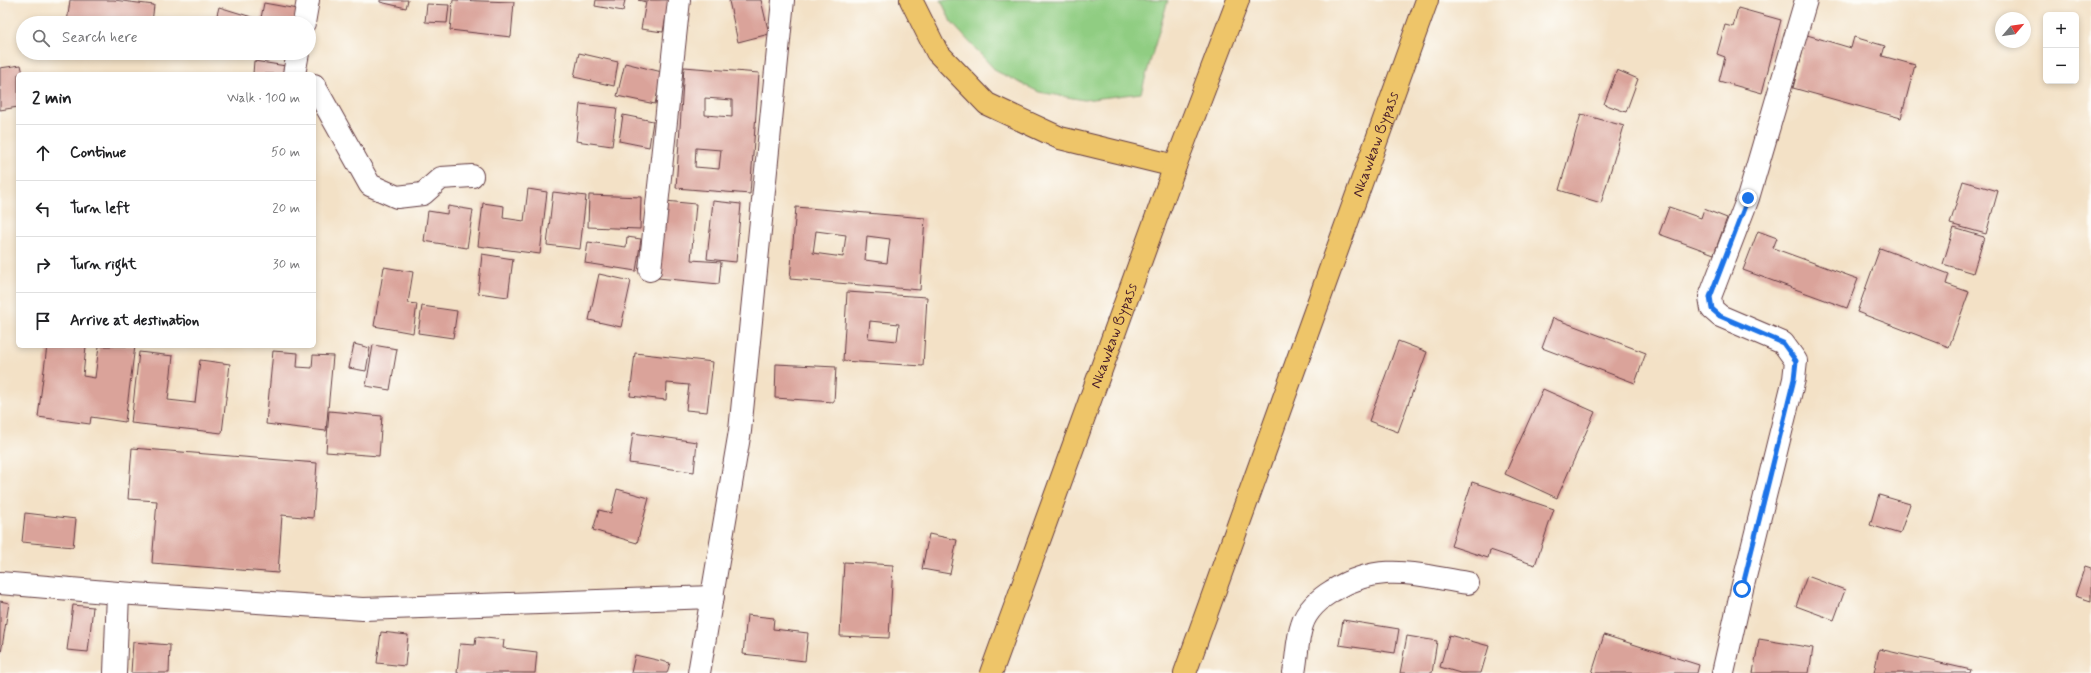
<!DOCTYPE html>
<meta charset="utf-8">
<style>
:root{--surface:#fff;--page:#f6f6f6;--text:#202124;--muted:#757577;--line:#e0e0e0}
body{margin:0;font-family:Mynerve,sans-serif;background:var(--page);color:var(--text)}
.controls{position:absolute;right:12px;top:12px;display:grid;overflow:hidden;border-radius:6px;box-shadow:0 2px 6px #0003}
.controls button{width:36px;height:36px;display:grid;place-items:center;padding:0;border:0;border-bottom:1px solid var(--line);background:var(--surface);color:var(--text);font:20px sans-serif}
.compass{position:absolute;left:1995px;top:12px;width:36px;height:36px;border-radius:50%;background:var(--surface);box-shadow:0 2px 6px #0003;rotate:61deg}
.stop{position:absolute;width:12px;height:12px;margin:-9px;border:3px solid #1a73e8;border-radius:50%;background:#fff}
.stop.end{background:#1a73e8;border-color:#fff;box-shadow:0 1px 4px #0008}
.list{margin:0;padding:0;list-style:none}
h2{display:flex;justify-content:space-between;align-items:center;height:52px;margin:0;padding:0 16px;font-size:17px}
h2 small{font-size:13px;font-weight:400;color:var(--muted)}
.list li{display:grid;grid-template-columns:26px 1fr auto;gap:12px;align-items:center;box-sizing:border-box;height:56px;padding:0 16px;border-top:1px solid var(--line)}
.list b{display:block;font-size:15px;white-space:nowrap}
.list em{font-size:13px;font-style:normal;color:var(--muted)}
.icon{flex:none;width:22px;height:22px;fill:none;stroke:currentColor;stroke-width:2;stroke-linecap:round;stroke-linejoin:round}
.map{position:relative;flex:none;width:2091px;height:673px;overflow:hidden}
.search{position:absolute;background:var(--surface);box-shadow:0 2px 6px #0003;left:16px;top:16px;width:300px;height:44px;display:flex;align-items:center;gap:10px;box-sizing:border-box;padding:0 14px;border-radius:22px;color:var(--muted);font-size:15px}
.panel{position:absolute;background:var(--surface);box-shadow:0 2px 6px #0003;left:16px;top:72px;width:300px;height:276px;border-radius:6px}
.map>svg:first-child{display:block}
.green{fill:#90cd82;stroke:#6d7656}
.building{fill:#daa39a;fill-rule:evenodd}
.lines{fill:none;stroke-linecap:round;stroke-linejoin:round}
.minor-casing{stroke:#633c42;stroke-width:24}
.highway-casing{stroke:#633c42;stroke-width:24}
.minor{stroke:#fff;stroke-width:22}
.highway{stroke:#eec569;stroke-width:22}
.route{stroke:#1a73e8;stroke-width:5}
.labels{text-anchor:middle;stroke-width:4;stroke-linejoin:round;paint-order:stroke}
.street-label{font-size:15px;fill:#4a1f2b;stroke:#fdfcf7}
</style>
<div class="map">
<svg width="2091" height="673" viewBox="0 0 2091 673">
<rect width="100%" height="100%" fill="#fdfcf7"/>
<filter id="ink" filterUnits="userSpaceOnUse"><feTurbulence type="fractalNoise" baseFrequency=".025" numOctaves="2"/><feDisplacementMap in="SourceGraphic" scale="8" xChannelSelector="R" yChannelSelector="G"/><feConvolveMatrix kernelMatrix="1 2 1 2 8 2 1 2 1" color-interpolation-filters="sRGB"/></filter>
<filter id="wash" filterUnits="userSpaceOnUse"><feTurbulence type="fractalNoise" baseFrequency=".012" numOctaves="4" result="noise"/><feDisplacementMap in="SourceGraphic" scale="16" xChannelSelector="R" yChannelSelector="G"/><feGaussianBlur stdDeviation="0.9" result="paint"/><feColorMatrix in="noise" values="0 0 0 0 0 0 0 0 0 0 0 0 0 0 0 0 0 1.4 0 .05"/><feComposite in="paint" operator="in"/></filter>
<g filter="url(#wash)">
<rect width="100%" height="100%" fill="#f3e1c6"/>
<polygon class="green" points="941,0 1168,0 1141,93 1084,100 1039,92 996,71 951,22"/>
<g id="blocks">
<g class="building">
<polygon points="70,0 114,0 154,5 152,23 67,23"/>
<polygon points="380,0 408,0 406,8 380,2"/>
<polygon points="453,0 514,2 511,37 450,30"/>
<polygon points="596,0 625,0 623,11 595,6"/>
<polygon points="638,0 669,0 663,32 641,29 646,2"/>
<polygon points="734,0 761,0 769,34 738,42 729,1"/>
<polygon points="264,3 297,9 294,23 260,23"/>
<polygon points="427,4 449,5 447,23 425,22"/>
<polygon points="219,7 258,19 256,23 215,23"/>
<polygon points="1738,8 1781,20 1762,93 1719,81 1725,57 1717,54 1725,25 1733,27"/>
<polygon points="1807,35 1851,48 1854,37 1885,46 1882,56 1915,65 1901,118 1793,88"/>
<polygon points="579,53 618,62 614,86 574,77"/>
<polygon points="254,61 286,66 285,74 253,74"/>
<polygon points="625,63 662,72 655,104 617,96"/>
<polygon points="21,65 23,74 18,74 18,107 0,110 0,68"/>
<path d="M 684,67 L 759,73 L 750,194 L 676,188 ZM 705,98 L 732,100 L 732,117 L 705,115 ZM 696,148 L 721,150 L 719,169 L 695,167 Z"/>
<polygon points="1617,70 1638,79 1626,112 1604,104"/>
<polygon points="580,104 617,108 612,146 576,141"/>
<polygon points="1581,114 1624,126 1601,203 1559,190"/>
<polygon points="623,115 653,121 649,147 619,141"/>
<polygon points="1963,181 1998,191 1986,234 1950,224"/>
<polygon points="528,189 547,192 540,254 478,246 483,203 504,206 503,218 524,221"/>
<polygon points="553,192 586,196 580,249 547,245"/>
<polygon points="589,195 641,197 640,229 588,227"/>
<polygon points="665,201 696,204 691,260 721,262 719,284 658,278"/>
<polygon points="713,201 741,204 736,262 707,259"/>
<polygon points="448,206 473,210 467,248 424,241 428,211 447,214"/>
<path d="M 796,207 L 925,218 L 920,290 L 790,279 ZM 816,231 L 846,235 L 843,257 L 813,253 ZM 867,236 L 890,239 L 887,263 L 865,260 Z"/>
<polygon points="1669,207 1701,218 1704,209 1727,218 1714,254 1659,234"/>
<polygon points="1954,228 1984,237 1973,273 1943,264"/>
<polygon points="1758,231 1777,238 1773,248 1858,279 1847,308 1743,270"/>
<polygon points="627,237 641,239 636,271 585,263 588,242 626,247"/>
<polygon points="1880,248 1949,274 1946,284 1969,292 1949,347 1857,312"/>
<polygon points="482,254 513,259 508,297 478,293"/>
<polygon points="384,267 413,272 408,303 417,304 413,333 374,326"/>
<polygon points="599,274 631,281 621,327 589,320"/>
<path d="M 847,292 L 927,297 L 923,366 L 843,361 ZM 870,321 L 899,324 L 897,341 L 868,338 Z"/>
<polygon points="422,306 457,311 453,338 418,333"/>
<polygon points="1553,318 1646,353 1635,383 1542,348"/>
<polygon points="1398,341 1427,352 1398,432 1369,421"/>
<polygon points="354,344 370,348 366,371 349,368"/>
<polygon points="373,345 397,349 390,390 366,386"/>
<polygon points="47,346 86,346 83,376 95,378 99,346 135,346 125,422 91,417 90,424 38,417"/>
<polygon points="273,351 298,353 297,367 312,368 313,355 333,356 326,431 266,424"/>
<polygon points="139,352 173,356 168,400 195,403 200,360 230,364 222,433 131,423"/>
<polygon points="635,353 713,362 707,412 686,410 689,385 667,383 666,400 630,396"/>
<polygon points="776,364 836,367 834,402 775,398"/>
<polygon points="1543,389 1595,412 1557,498 1505,474"/>
<polygon points="329,411 382,416 379,456 326,452"/>
<polygon points="633,433 697,442 694,472 629,463"/>
<polygon points="132,448 317,463 313,518 282,515 278,573 152,563 157,501 128,499"/>
<polygon points="1472,482 1554,509 1535,565 1490,550 1488,558 1451,546"/>
<polygon points="617,489 649,498 637,543 593,530 599,510 611,513"/>
<polygon points="1879,495 1910,504 1900,534 1870,525"/>
<polygon points="25,513 76,519 73,547 22,542"/>
<polygon points="929,534 957,540 950,574 922,569"/>
<polygon points="844,562 893,565 889,638 840,636"/>
<polygon points="2085,566 2091,568 2091,601 2075,596"/>
<polygon points="1807,576 1845,590 1834,620 1796,606"/>
<polygon points="0,601 9,603 1,653 0,653"/>
<polygon points="73,605 93,607 88,652 67,650"/>
<polygon points="747,615 774,618 773,629 808,633 805,661 743,654"/>
<polygon points="1343,620 1399,629 1395,653 1339,645"/>
<polygon points="381,632 408,635 405,666 377,663"/>
<polygon points="1449,635 1489,646 1481,673 1460,673 1440,667"/>
<polygon points="1604,635 1699,665 1697,673 1592,673"/>
<polygon points="1407,636 1437,641 1432,673 1400,673"/>
<polygon points="476,637 504,640 503,648 537,652 535,673 457,673 460,644 475,645"/>
<polygon points="1759,639 1813,648 1809,673 1753,673"/>
<polygon points="133,642 170,645 169,673 131,673"/>
<polygon points="1879,649 1971,670 1970,673 1874,673"/>
<polygon points="635,655 670,663 667,673 631,673"/>
</g>
</g>
</g>
<g filter="url(#ink)">
<use href="#blocks" fill-opacity="0" stroke="#633c42" stroke-width="1"/>
<g class="lines">
<defs>
<g id="minor">
<polyline points="304,23 308,0"/>
<polyline points="294,74 298,53"/>
<polyline points="314,85 370,185 397,197 423,194 441,178 472,176"/>
<polyline points="650,270 679,0"/>
<polyline points="0,583 118,593 363,609 713,597"/>
<polyline points="115,673 118,593"/>
<polyline points="699,673 740,431 783,0"/>
<path d="M 1294,673 C 1297,658 1297,639 1302,625 C 1306,611 1320,598 1332,591 C 1380,561 1416,575 1468,583"/>
<polyline points="1723,673 1742,589 1794,379 1796,361 1783,343 1720,316 1712,309 1710,297 1748,198 1806,0"/>
</g>
<g id="highway">
<polyline points="911,0 937,52 987,104 1060,138 1175,166"/>
<path id="s1" d="M 991,673 L 1175,166 L 1238,0"/>
<path id="s2" d="M 1185,673 L 1427,0"/>
</g>
</defs>
<use href="#minor" class="minor-casing"/>
<use href="#highway" class="highway-casing"/>
<use href="#minor" class="minor"/>
<use href="#highway" class="highway"/>
</g>
</g>
<g class="lines" filter="url(#ink)">
<polyline class="route" points="1742,589 1794,379 1796,361 1783,343 1720,316 1712,309 1710,297 1748,198"/>
</g>
<g class="labels">
<g class="street-label">
<text dy="5" stroke="none"><textPath href="#s2" startOffset="562">Nkawkaw Bypass</textPath></text>
<text dy="5" stroke="none"><textPath href="#s1" startOffset="359">Nkawkaw Bypass</textPath></text>
</g>
</g>
</svg>
<div class="controls">
<button>+</button>
<button>−</button>
</div>
<svg class="compass" viewBox="-18 -18 36 36"><path d="M0-13l5 13h-10z" fill="#e53935"/><path d="M0 13l5-13h-10z" fill="#757577"/></svg>
<div class="stop" style="left:1742px;top:589px"></div>
<div class="stop end" style="left:1748px;top:198px"></div>
<div class="search"><svg class="icon" aria-label="search" viewBox="0 0 24 24"><circle cx="10" cy="10" r="6"/><path d="M15 15l6 6"/></svg>Search here</div>
<section class="panel">
<h2>2 min<small>Walk · 100 m</small></h2>
<ul class="list">
<li><svg class="icon" aria-label="ahead" viewBox="0 0 24 24"><path d="M12 20V5M6 11l6-6 6 6"/></svg><div><b>Continue</b></div><em>50 m</em></li>
<li><svg class="icon" aria-label="left" viewBox="0 0 24 24"><path d="M17 20v-9H6M10 6l-5 5 5 5"/></svg><div><b>Turn left</b></div><em>20 m</em></li>
<li><svg class="icon" aria-label="right" viewBox="0 0 24 24"><path d="M7 20v-9h11M14 6l5 5-5 5"/></svg><div><b>Turn right</b></div><em>30 m</em></li>
<li><svg class="icon" aria-label="arrive" viewBox="0 0 24 24"><path d="M6 21V4h12l-3 4 3 4H6"/></svg><div><b>Arrive at destination</b></div></li>
</ul>
</section>
</div>
